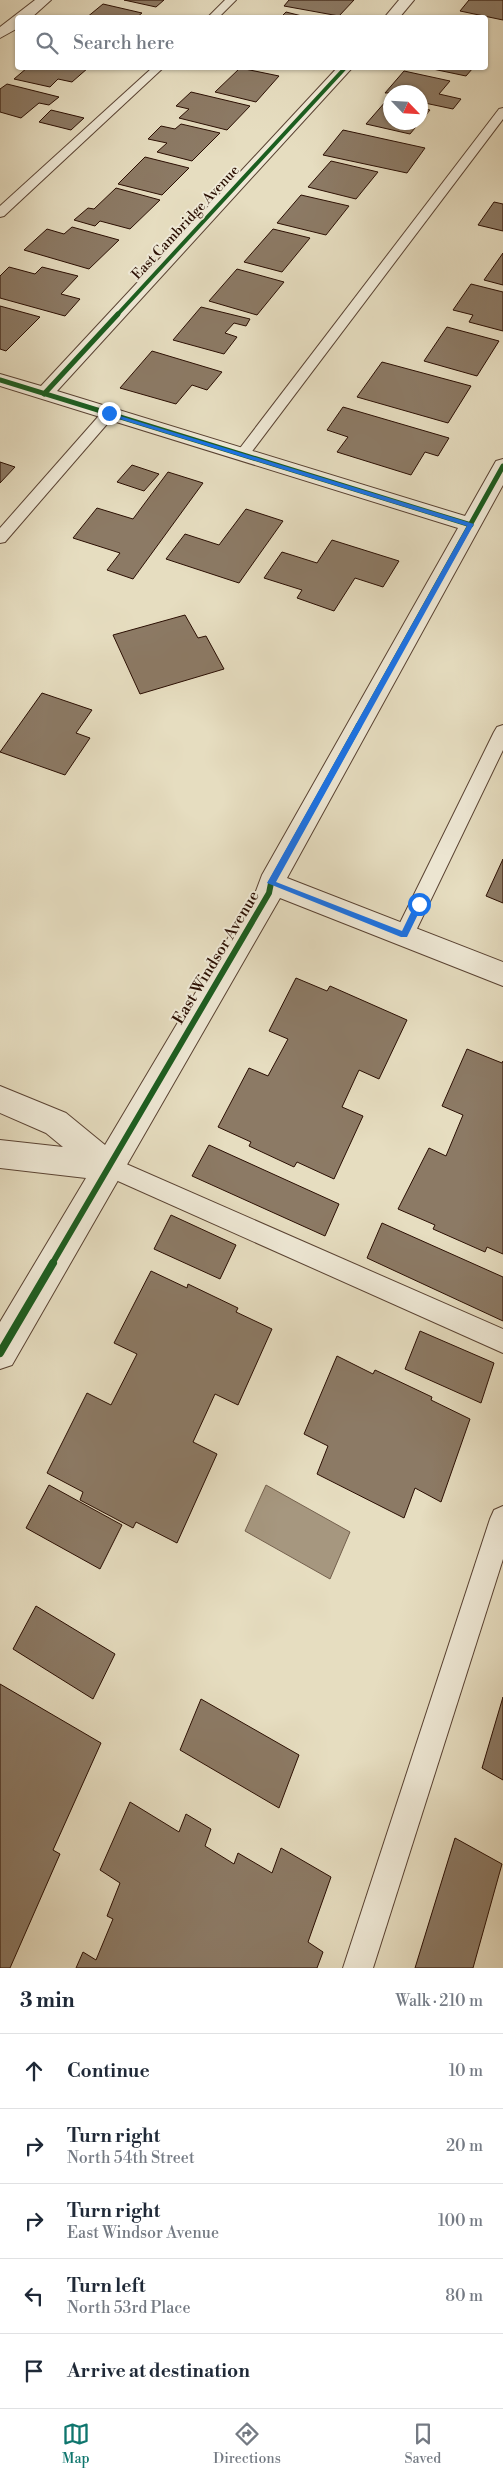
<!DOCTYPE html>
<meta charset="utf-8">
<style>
:root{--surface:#fff;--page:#f6f6f7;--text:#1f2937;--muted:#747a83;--line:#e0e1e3;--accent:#0f766e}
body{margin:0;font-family:"Libre Bodoni",serif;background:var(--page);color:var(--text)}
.compass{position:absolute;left:383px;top:85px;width:45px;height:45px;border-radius:50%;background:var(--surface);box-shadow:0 1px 4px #0004;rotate:115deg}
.stop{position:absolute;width:15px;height:15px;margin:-11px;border:4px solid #1a73e8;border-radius:50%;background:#fff}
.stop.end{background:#1a73e8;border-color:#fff;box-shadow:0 1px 5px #0008}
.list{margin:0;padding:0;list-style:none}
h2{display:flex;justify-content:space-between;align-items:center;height:65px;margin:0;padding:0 20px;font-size:21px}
h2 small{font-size:16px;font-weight:400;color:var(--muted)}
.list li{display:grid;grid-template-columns:32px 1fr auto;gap:15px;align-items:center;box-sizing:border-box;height:75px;padding:0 20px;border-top:1px solid var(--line)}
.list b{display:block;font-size:19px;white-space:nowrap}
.list p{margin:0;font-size:16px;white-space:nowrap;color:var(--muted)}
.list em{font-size:16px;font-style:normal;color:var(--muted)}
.icon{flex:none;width:28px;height:28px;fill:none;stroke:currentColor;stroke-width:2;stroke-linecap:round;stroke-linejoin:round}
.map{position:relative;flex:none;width:503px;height:1968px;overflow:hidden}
.search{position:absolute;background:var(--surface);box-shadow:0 1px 4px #0004;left:15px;right:15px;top:15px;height:55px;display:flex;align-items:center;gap:12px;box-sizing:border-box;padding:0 18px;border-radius:5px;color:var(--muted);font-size:19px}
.sheet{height:440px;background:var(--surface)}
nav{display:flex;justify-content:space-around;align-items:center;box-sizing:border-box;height:70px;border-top:1px solid var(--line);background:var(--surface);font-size:14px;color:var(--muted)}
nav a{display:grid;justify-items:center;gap:2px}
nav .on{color:var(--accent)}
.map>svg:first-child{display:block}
.water{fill:#a6977f;stroke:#74604d}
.building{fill:#8c7a65;stroke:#2a0e02}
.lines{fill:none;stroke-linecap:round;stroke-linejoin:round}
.lane-casing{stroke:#594232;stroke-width:2}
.street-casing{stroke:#594232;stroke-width:2}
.lane{fill:#efe9d6;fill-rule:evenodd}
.street{fill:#efe9d6;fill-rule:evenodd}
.cycleway-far3-casing{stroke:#efe9d6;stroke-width:5.5}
.cycleway-far2-casing{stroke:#efe9d6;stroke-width:8}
.cycleway-far1-casing{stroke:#efe9d6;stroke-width:9}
.cycleway-casing{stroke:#efe9d6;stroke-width:11}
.cycleway-far3{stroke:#1b5e20;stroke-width:4}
.cycleway-far2{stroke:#1b5e20;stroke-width:5}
.cycleway-far1{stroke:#1b5e20;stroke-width:6}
.cycleway{stroke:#1b5e20;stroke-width:8}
.route{fill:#1a73e8}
.labels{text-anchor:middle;stroke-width:4;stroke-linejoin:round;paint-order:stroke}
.far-street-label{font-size:14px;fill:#2a0e02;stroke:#efe9d6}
.street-label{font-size:16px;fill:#2a0e02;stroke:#efe9d6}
</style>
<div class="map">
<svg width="503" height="1968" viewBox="0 0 503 1968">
<rect width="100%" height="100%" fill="#e6ddc0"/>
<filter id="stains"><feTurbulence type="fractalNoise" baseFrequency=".004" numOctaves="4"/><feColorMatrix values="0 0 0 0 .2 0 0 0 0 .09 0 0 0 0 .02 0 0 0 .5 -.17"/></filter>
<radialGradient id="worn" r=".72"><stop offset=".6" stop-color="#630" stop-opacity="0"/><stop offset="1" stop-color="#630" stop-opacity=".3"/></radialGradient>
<polygon class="water" points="266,1485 350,1532 330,1579 245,1531"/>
<g class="building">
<polygon points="124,0 164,0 156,7"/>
<polygon points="289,0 354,0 339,16 284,6"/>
<polygon points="469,0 503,0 503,20 460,11"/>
<polygon points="103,4 142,13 136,18 86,18"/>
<polygon points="286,12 310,18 280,18"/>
<polygon points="27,68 88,68 72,82 58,79 50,87 14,79"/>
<polygon points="240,68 279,76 256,102 215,92"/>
<polygon points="428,68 473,68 466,76"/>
<polygon points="404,71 450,81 439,94 461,99 453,109 420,102 420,92 385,93"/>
<polygon points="7,84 59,97 49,105 39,103 21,118 0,112 0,89"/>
<polygon points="191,92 250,106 227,130 179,118 189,109 176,106"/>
<polygon points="386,101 390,102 390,122 420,122 410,134 366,124"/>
<polygon points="420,108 430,110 420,122"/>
<polygon points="51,110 84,118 71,130 39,122"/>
<polygon points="181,124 220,133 192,161 157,152 167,143 148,139 161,126 175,129"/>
<polygon points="343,130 425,148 407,173 323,155"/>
<polygon points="145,157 189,168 162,195 118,184"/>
<polygon points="331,161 378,172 356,199 308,187"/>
<polygon points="116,188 160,200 130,229 100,221 95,226 74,220 88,208 94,209"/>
<polygon points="301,195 349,206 326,235 277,223"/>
<polygon points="494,202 503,204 503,231 478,225"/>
<polygon points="72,227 119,240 89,269 24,250 47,229 64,234"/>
<polygon points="273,229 310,238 282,272 244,262"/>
<polygon points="503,253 503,285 484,280"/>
<polygon points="9,267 35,274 42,267 78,276 61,294 80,299 65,316 0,298 0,276"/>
<polygon points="237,269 284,282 257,315 209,301"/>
<polygon points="471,284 503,292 503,331 469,322 473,315 453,310"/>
<polygon points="0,306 40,317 6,351 0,349"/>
<polygon points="201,307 250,319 246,326 234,323 225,333 237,337 224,354 173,340"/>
<polygon points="447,327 499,341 477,376 424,361"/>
<polygon points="152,351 222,372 207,390 192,385 176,404 120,388"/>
<polygon points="382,362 471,386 448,423 357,397"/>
<polygon points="343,407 449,438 438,456 425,452 411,475 337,452 348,437 327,430"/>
<polygon points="0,462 15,467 0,483"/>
<polygon points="132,465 159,474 144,491 117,482"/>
<polygon points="168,472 203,483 133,579 107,570 120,553 73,538 97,508 133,519"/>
<polygon points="246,509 283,521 239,583 166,559 185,534 219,545"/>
<polygon points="332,540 399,561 383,587 355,578 334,611 297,598 302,590 264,578 282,552 317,563"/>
<polygon points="185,615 198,638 206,636 224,669 140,694 113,635"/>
<polygon points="42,693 92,710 76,733 90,738 65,775 0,752"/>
<polygon points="503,859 503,903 486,896"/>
<polygon points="296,978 327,991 330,986 407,1020 379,1079 359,1070 342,1107 363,1116 334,1179 297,1162 294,1167 249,1146 251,1142 218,1127 249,1068 268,1076 288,1039 269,1031"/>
<polygon points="467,1049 502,1063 503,1061 503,1254 487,1247 485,1252 433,1229 435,1225 398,1209 429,1148 446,1156 463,1115 442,1106"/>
<polygon points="209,1145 339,1204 325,1236 192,1176"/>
<polygon points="171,1215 236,1245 220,1279 154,1249"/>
<polygon points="382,1223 503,1277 503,1321 367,1258"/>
<polygon points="151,1271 187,1288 188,1284 238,1308 236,1312 272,1329 238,1405 215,1394 193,1442 217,1454 177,1543 136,1522 133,1528 80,1500 83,1492 47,1473 87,1393 111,1405 137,1354 114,1343"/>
<polygon points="420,1331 494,1363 481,1403 405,1369"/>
<polygon points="337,1356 373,1374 375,1370 432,1397 431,1400 470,1419 441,1502 415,1488 404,1518 317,1474 328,1446 304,1434"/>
<polygon points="49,1485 122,1525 100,1569 26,1528"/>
<polygon points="36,1606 115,1654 93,1699 13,1649"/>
<polygon points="0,1684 101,1743 53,1850 60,1854 10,1968 0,1968"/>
<polygon points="503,1697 503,1780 482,1768"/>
<polygon points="201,1699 299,1755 279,1808 180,1750"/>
<polygon points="130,1802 179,1832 186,1814 211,1829 205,1846 234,1864 238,1853 272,1873 281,1848 331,1877 308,1942 323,1952 317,1968 76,1968 83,1952 96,1960 113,1919 107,1916 120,1883 100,1870"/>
<polygon points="455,1838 502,1864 473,1968 415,1968"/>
</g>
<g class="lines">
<defs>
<g id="lane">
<polygon points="225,0 236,0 218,18 207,18"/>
<polygon points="152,68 163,68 4,216 0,217 0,206"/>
<polygon points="503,108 503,119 247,458 237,458 235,455 237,452 499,109"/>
<polygon points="109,409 116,413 114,416 5,542 0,543 0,528 104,410"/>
<polygon points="503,725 503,750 411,941 404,943 397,941 394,935 397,929 494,732 497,727"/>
<polygon points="108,1156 503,1329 503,1353 100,1173 97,1166 100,1159"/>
<polygon points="503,1506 503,1559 373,1968 343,1968 490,1519 494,1510"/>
</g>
<g id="street">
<polygon points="35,0 51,0 31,18 18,18 18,28 0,38 0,27"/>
<polygon points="399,0 414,0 399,18 384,18"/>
<polygon points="337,68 352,68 57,391 465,516 496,461 503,459 503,485 287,878 503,962 503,986 280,898 12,1365 0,1369 0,1322 86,1178 0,1168 0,1140 63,1147 46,1133 0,1113 0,1086 66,1113 105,1145 256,891 262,875 458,528 0,386 0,374 41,386"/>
</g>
</defs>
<use href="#lane" class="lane-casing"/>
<use href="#street" class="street-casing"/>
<use href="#lane" class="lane"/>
<use href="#street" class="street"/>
<defs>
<polyline id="cycleway-far3" points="117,315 345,68"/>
<g id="cycleway-far2">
<polyline points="0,380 471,525"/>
<polyline points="44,394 118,314"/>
<polyline points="358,726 503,466"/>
</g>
<polyline id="cycleway-far1" points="52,1264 269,893 271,883 359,725"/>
<polyline id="cycleway" points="0,1353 53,1263"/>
</defs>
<use href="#cycleway-far3" class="cycleway-far3-casing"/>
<use href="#cycleway-far2" class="cycleway-far2-casing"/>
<use href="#cycleway-far1" class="cycleway-far1-casing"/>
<use href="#cycleway" class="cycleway-casing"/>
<use href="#cycleway-far3" class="cycleway-far3"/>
<use href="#cycleway-far2" class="cycleway-far2"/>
<use href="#cycleway-far1" class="cycleway-far1"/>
<use href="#cycleway" class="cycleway"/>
</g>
<polygon class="route" points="107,412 474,524 276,882 402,931 416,902 422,902 423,904 407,937 401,937 267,883 467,526 107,415"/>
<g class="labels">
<g class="far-street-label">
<text transform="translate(185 222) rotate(-47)" y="5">East Cambridge Avenue</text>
</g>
<g class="street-label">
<text transform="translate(215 957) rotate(-59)" y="6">East Windsor Avenue</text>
</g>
</g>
<rect width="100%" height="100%" filter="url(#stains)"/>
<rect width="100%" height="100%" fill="url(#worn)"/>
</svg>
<svg class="compass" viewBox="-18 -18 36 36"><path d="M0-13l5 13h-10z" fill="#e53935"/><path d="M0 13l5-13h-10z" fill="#747a83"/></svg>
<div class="stop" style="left:419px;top:904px"></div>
<div class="stop end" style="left:109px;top:413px"></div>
<div class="search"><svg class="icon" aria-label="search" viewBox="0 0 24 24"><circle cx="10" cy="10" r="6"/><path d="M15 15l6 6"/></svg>Search here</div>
</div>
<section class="sheet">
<h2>3 min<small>Walk · 210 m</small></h2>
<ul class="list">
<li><svg class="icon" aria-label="ahead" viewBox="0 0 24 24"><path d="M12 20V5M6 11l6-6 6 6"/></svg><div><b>Continue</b></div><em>10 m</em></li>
<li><svg class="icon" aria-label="right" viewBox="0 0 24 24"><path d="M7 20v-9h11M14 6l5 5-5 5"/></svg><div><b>Turn right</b><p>North 54th Street</p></div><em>20 m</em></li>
<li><svg class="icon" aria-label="right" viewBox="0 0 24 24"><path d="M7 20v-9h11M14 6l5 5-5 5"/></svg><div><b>Turn right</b><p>East Windsor Avenue</p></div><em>100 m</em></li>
<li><svg class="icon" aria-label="left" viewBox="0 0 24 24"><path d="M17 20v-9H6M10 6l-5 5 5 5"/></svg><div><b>Turn left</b><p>North 53rd Place</p></div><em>80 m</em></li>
<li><svg class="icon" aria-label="arrive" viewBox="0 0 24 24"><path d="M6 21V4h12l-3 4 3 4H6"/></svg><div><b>Arrive at destination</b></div></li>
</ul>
</section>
<nav>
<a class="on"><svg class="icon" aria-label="map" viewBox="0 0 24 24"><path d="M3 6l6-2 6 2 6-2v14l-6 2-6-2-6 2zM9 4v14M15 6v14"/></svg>Map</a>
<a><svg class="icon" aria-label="directions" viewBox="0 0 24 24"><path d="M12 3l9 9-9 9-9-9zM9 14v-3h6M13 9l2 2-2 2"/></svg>Directions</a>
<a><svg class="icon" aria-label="saved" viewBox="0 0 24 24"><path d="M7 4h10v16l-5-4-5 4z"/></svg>Saved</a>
</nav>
